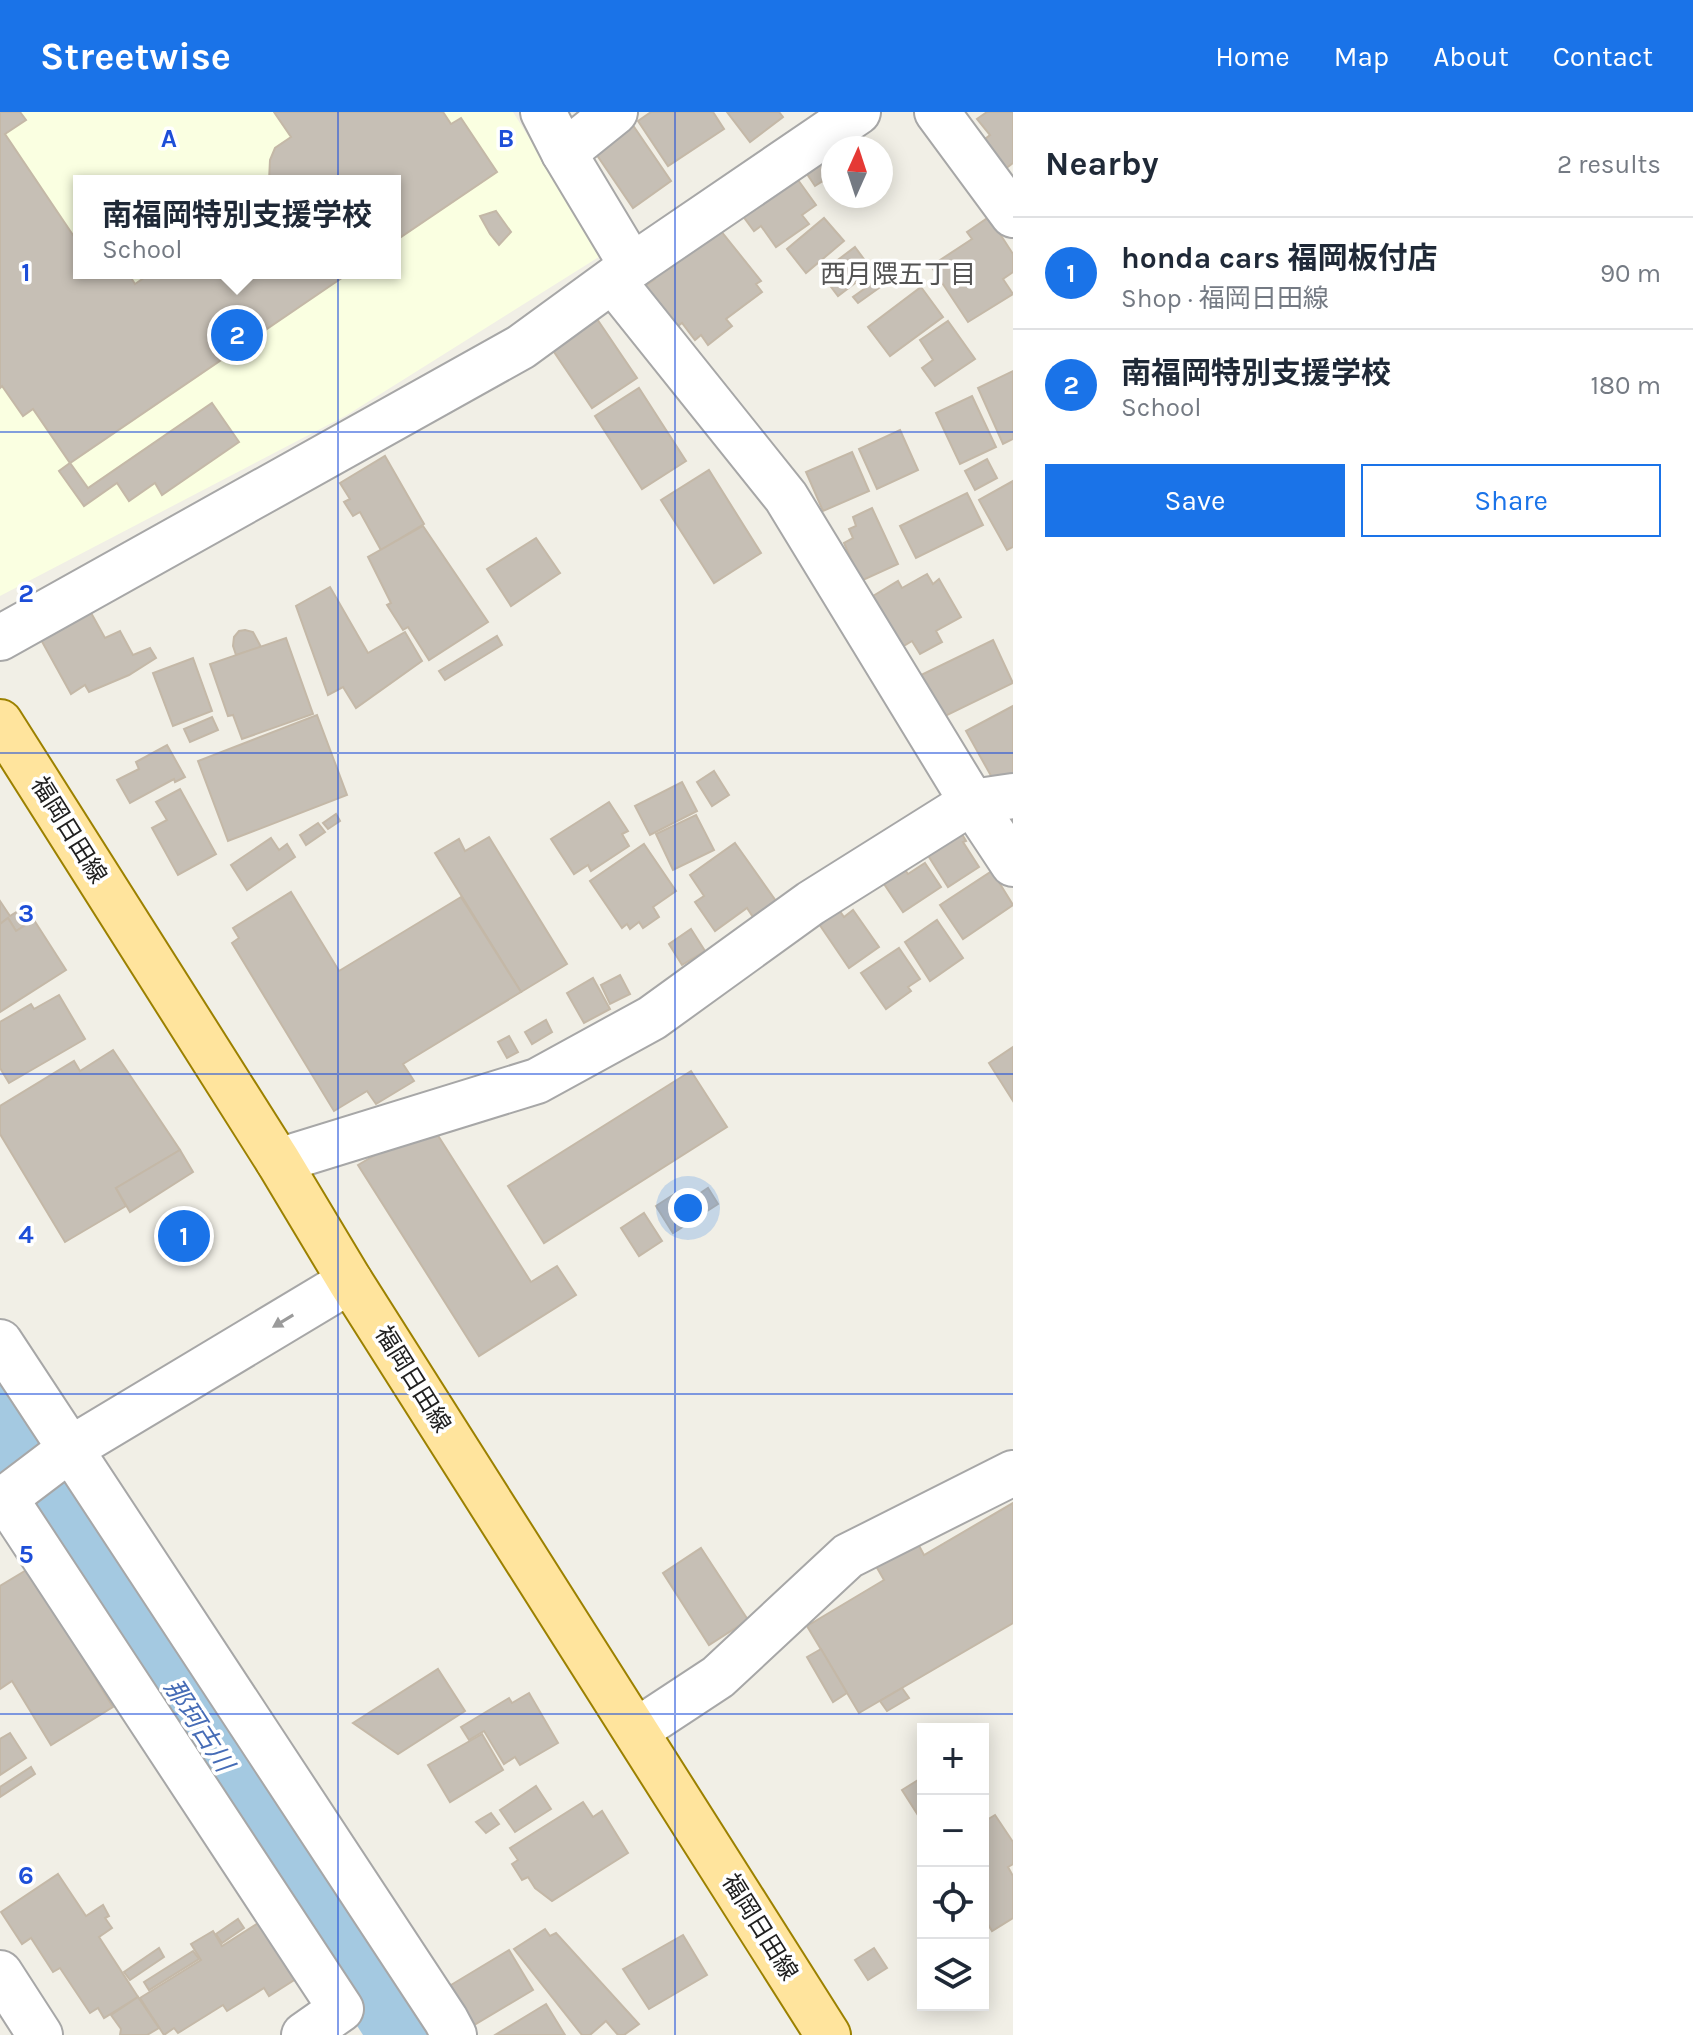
<!DOCTYPE html>
<meta charset="utf-8">
<style>
:root{--surface:#fff;--page:#f6f6f7;--text:#1f2937;--muted:#747a83;--line:#e0e1e3;--accent:#1a73e8}
body{margin:0;font-family:Karla,"Noto Sans JP",sans-serif;background:var(--page);color:var(--text)}
.controls{position:absolute;right:24px;bottom:24px;display:grid;overflow:hidden;border-radius:0px;box-shadow:0 4px 20px #0003}
.controls button{width:72px;height:72px;display:grid;place-items:center;padding:0;border:0;border-bottom:2px solid var(--line);background:var(--surface);color:var(--text);font:40px sans-serif}
.compass{position:absolute;left:821px;top:24px;width:72px;height:72px;border-radius:50%;background:var(--surface);box-shadow:0 4px 20px #0003;rotate:3deg}
.you{position:absolute;left:688px;top:1096px;width:28px;height:28px;margin:-20px;border:6px solid #fff;border-radius:50%;background:#1a73e8;box-shadow:0 0 0 12px #1a73e833}
.badge{display:grid;place-items:center;width:52px;height:52px;border-radius:50%;background:var(--accent);color:#fff;font-size:26px;font-weight:700}
.pin{position:absolute;translate:-50% -50%;border:4px solid #fff;box-shadow:0 2px 8px #0006}
.popup{position:absolute;left:73px;top:63px;width:328px;height:104px;box-sizing:border-box;display:grid;place-content:center;border-radius:0px;background:var(--surface);filter:drop-shadow(0 2px 6px #0005);font-size:26px;white-space:nowrap;color:var(--muted)}
.popup b{font-size:30px;color:var(--text)}
.popup::after{content:'';position:absolute;left:50%;top:100%;margin-left:-16px;border:16px solid transparent;border-top-color:var(--surface)}
.list{margin:0;padding:0;list-style:none}
h2{display:flex;justify-content:space-between;align-items:center;height:104px;margin:0;padding:0 32px;font-size:34px}
h2 small{font-size:26px;font-weight:400;color:var(--muted)}
.list li{display:grid;grid-template-columns:52px 1fr auto;gap:24px;align-items:center;box-sizing:border-box;height:112px;padding:0 32px;border-top:2px solid var(--line)}
.list b{display:block;font-size:30px;white-space:nowrap}
.list p{margin:0;font-size:26px;white-space:nowrap;color:var(--muted)}
.list em{font-size:26px;font-style:normal;color:var(--muted)}
.actions{display:flex;gap:16px;padding:24px 32px}
.actions a{flex:1;padding:18px 0;border:2px solid var(--accent);border-radius:0px;text-align:center;font-size:28px;color:var(--accent)}
.actions .main{background:var(--accent);color:#fff}
.icon{flex:none;width:44px;height:44px;fill:none;stroke:currentColor;stroke-width:2;stroke-linecap:round;stroke-linejoin:round}
.map{position:relative;flex:none;width:1013px;height:1923px;overflow:hidden}
header{display:flex;align-items:center;gap:48px;box-sizing:border-box;height:112px;padding:0 40px;background:var(--accent);color:#fff}
header strong{font-size:38px}
nav{display:flex;gap:44px;margin-inline-start:auto;font-size:28px}
main{display:flex}
aside{flex:1;background:var(--surface)}
.map>svg:first-child{display:block}
.education{fill:#faffe1;fill-rule:evenodd}
.water{fill:#a4c9e1}
.building{fill:#c6bfb5;stroke:#c4b8a7;stroke-width:2}
.lines{fill:none;stroke-linecap:round;stroke-linejoin:round}
.minor-casing{stroke:#a7a7a7;stroke-width:48}
.major-casing{stroke:#9c8100;stroke-width:48}
.minor{stroke:#fff;stroke-width:44}
.major{stroke:#ffe49d;stroke-width:44}
.oneway{fill:#9b9b9b}
.grid{fill:none;stroke:#1d4ed8;stroke-width:2;stroke-opacity:0.55}
.labels{text-anchor:middle;stroke-width:7;stroke-linejoin:round;paint-order:stroke}
.street-label{font-size:24px;fill:#202020;stroke:#fff}
.neighbourhood-label{font-size:26px;fill:#535353;stroke:#fff}
.water-label{font-size:26px;font-style:italic;fill:#466cb6;stroke:#fff}
.grid-label{font-size:26px;text-anchor:middle;font-weight:bold;fill:#1d4ed8;stroke:#fff;stroke-width:7;stroke-linejoin:round;paint-order:stroke}
</style>
<header>
<strong>Streetwise</strong>
<nav><a>Home</a><a>Map</a><a>About</a><a>Contact</a></nav>
</header>
<main>
<div class="map">
<svg width="1013" height="1923" viewBox="0 0 1013 1923">
<rect width="100%" height="100%" fill="#f1efe6"/>
<path class="education" d="M 0,0 L 513,0 L 602,143 L 347,303 L 0,484 ZM 79,69 L 395,69 L 395,161 L 79,161 Z"/>
<polygon class="water" points="0,1246 433,1923 363,1923 0,1360"/>
<g class="building">
<polygon points="0,0 20,0 26,8 5,22 79,132 79,161 128,161 135,172 151,161 349,161 70,351 33,297 23,304 2,274 0,276"/>
<polygon points="274,0 443,0 451,12 461,6 497,60 395,129 395,69 269,69 270,48 275,36 291,25"/>
<polygon points="651,0 713,0 724,17 668,54 638,9"/>
<polygon points="727,0 779,0 783,5 750,30"/>
<polygon points="987,0 1013,0 1013,51 1001,60 980,31 990,23 977,7"/>
<polygon points="628,6 671,69 633,96 590,33"/>
<polygon points="820,37 833,57 833,70 826,74 823,69 815,74 799,50"/>
<polygon points="788,54 816,93 802,103 809,112 776,135 761,114 754,119 734,92"/>
<polygon points="496,99 511,120 499,133 490,122 480,104"/>
<polygon points="989,105 1013,142 1013,160 1003,167 1013,182 968,210 931,154 972,127 967,120"/>
<polygon points="824,106 844,129 806,161 787,137"/>
<polygon points="721,119 761,169 756,172 762,180 726,207 732,214 708,233 701,223 695,228 682,211 674,217 642,176 655,167 650,160"/>
<polygon points="855,135 872,158 838,184 822,163 829,158 827,156"/>
<polygon points="878,167 883,173 858,191 853,185"/>
<polygon points="921,175 943,205 890,244 868,215"/>
<polygon points="595,204 637,266 592,296 550,234"/>
<polygon points="948,209 975,247 935,274 922,256 933,248 920,228"/>
<polygon points="1013,259 1013,327 1003,332 978,276"/>
<polygon points="639,276 686,349 642,377 595,304"/>
<polygon points="972,284 996,335 960,352 936,301"/>
<polygon points="212,291 239,330 162,383 155,371 129,389 117,371 84,394 59,359 70,351 88,376"/>
<polygon points="900,318 918,358 877,377 859,337"/>
<polygon points="852,340 869,379 823,399 806,360"/>
<polygon points="385,344 424,412 381,438 360,400 353,404 344,390 350,387 340,371"/>
<polygon points="987,347 997,366 975,378 965,359"/>
<polygon points="709,358 761,441 714,471 661,388"/>
<polygon points="1013,369 1013,435 1007,438 979,388"/>
<polygon points="967,381 983,413 916,446 900,414"/>
<polygon points="872,396 898,452 863,468 861,464 856,466 850,453 853,452 844,431 853,426 849,417 856,414 853,405"/>
<polygon points="423,414 488,510 429,548 408,515 403,518 387,493 391,491 368,445"/>
<polygon points="536,426 560,461 511,494 487,457"/>
<polygon points="927,462 933,472 939,467 961,505 936,519 942,530 920,542 912,529 897,538 868,487 898,469 902,476"/>
<polygon points="330,475 368,541 405,520 422,549 356,596 343,575 328,583 296,494"/>
<polygon points="90,499 105,526 120,519 133,543 150,536 156,546 129,563 89,580 85,573 71,582 40,526"/>
<polygon points="245,518 253,520 261,535 236,543 233,534 234,525 239,519"/>
<polygon points="497,524 502,533 445,568 439,559"/>
<polygon points="286,526 313,602 242,627 233,603 228,604 210,552"/>
<polygon points="993,528 1013,571 937,608 917,565"/>
<polygon points="193,546 212,599 173,614 153,561"/>
<polygon points="1013,594 1013,661 995,671 966,619"/>
<polygon points="317,603 347,683 228,729 198,649"/>
<polygon points="212,605 218,618 190,630 184,617"/>
<polygon points="167,633 185,665 175,670 174,667 130,691 117,668 139,657 136,650"/>
<polygon points="714,659 729,683 712,694 697,670"/>
<polygon points="682,670 697,699 650,723 635,694"/>
<polygon points="180,677 216,742 178,763 152,716 167,708 156,690"/>
<polygon points="609,690 628,719 622,722 629,734 591,759 588,753 574,762 551,727"/>
<polygon points="336,702 340,709 328,717 323,711"/>
<polygon points="696,703 714,738 673,758 656,722"/>
<polygon points="318,711 325,720 306,733 300,723"/>
<polygon points="956,712 966,729 963,730 979,755 948,775 922,734"/>
<polygon points="489,725 567,852 521,880 435,741 459,727 465,739"/>
<polygon points="271,726 279,738 287,732 295,745 247,778 231,753"/>
<polygon points="735,731 776,789 753,805 747,796 715,819 695,790 704,784 690,763"/>
<polygon points="644,732 676,779 653,795 659,805 643,816 639,810 630,817 627,812 622,816 590,769"/>
<polygon points="925,751 941,775 903,800 880,766 901,752 908,762"/>
<polygon points="992,759 1013,793 963,827 940,793"/>
<polygon points="291,780 339,859 461,785 521,880 403,952 414,969 376,992 367,979 334,999 232,831 239,826 233,816"/>
<polygon points="0,789 10,804 26,794 34,808 16,819 8,806 0,812"/>
<polygon points="837,795 844,805 853,798 879,835 849,856 817,809"/>
<polygon points="8,806 16,819 34,808 66,858 0,900 0,812"/>
<polygon points="937,808 963,846 930,869 905,830"/>
<polygon points="691,817 705,839 682,853 669,832"/>
<polygon points="899,836 920,867 908,875 911,879 886,897 861,861"/>
<polygon points="620,863 630,882 610,892 601,873"/>
<polygon points="593,866 610,897 584,911 567,881"/>
<polygon points="59,883 85,927 9,971 0,956 0,910 31,892 34,897"/>
<polygon points="546,908 552,920 532,932 525,920"/>
<polygon points="509,924 518,940 507,946 498,930"/>
<polygon points="1013,935 1013,989 989,951"/>
<polygon points="113,938 180,1038 116,1076 126,1094 65,1130 0,1022 0,994 74,949 80,959"/>
<polygon points="691,959 727,1015 544,1131 508,1074"/>
<polygon points="430,1011 531,1170 557,1154 576,1183 479,1244 358,1053"/>
<polygon points="180,1038 193,1060 130,1100 116,1076"/>
<polygon points="708,1076 718,1092 673,1121 656,1094 676,1081 684,1092"/>
<polygon points="644,1101 662,1129 639,1144 621,1116"/>
<polygon points="1013,1391 1013,1511 859,1601 807,1514 884,1468 876,1454 917,1430 924,1443"/>
<polygon points="701,1436 748,1508 709,1533 663,1461"/>
<polygon points="28,1457 113,1595 51,1633 12,1569 0,1577 0,1474"/>
<polygon points="821,1537 847,1581 833,1590 807,1545"/>
<polygon points="438,1557 465,1599 398,1642 353,1611"/>
<polygon points="902,1576 909,1586 887,1599 880,1589"/>
<polygon points="529,1581 558,1631 520,1653 515,1645 504,1652 484,1619 469,1628 461,1615 509,1586 512,1591"/>
<polygon points="10,1621 26,1646 0,1663 0,1627"/>
<polygon points="482,1622 503,1658 450,1690 428,1653"/>
<polygon points="31,1655 35,1662 0,1685 0,1675"/>
<polygon points="923,1665 923,1711 902,1678"/>
<polygon points="536,1674 551,1697 515,1720 500,1698"/>
<polygon points="583,1690 593,1705 602,1699 628,1741 552,1789 535,1776 528,1765 522,1768 512,1752 518,1748 510,1736"/>
<polygon points="491,1701 499,1712 486,1721 476,1710"/>
<polygon points="995,1703 1013,1730 1013,1752 1008,1755 1013,1764 1013,1806 992,1819 983,1804 983,1707 985,1709"/>
<polygon points="58,1762 86,1804 103,1793 109,1804 105,1806 112,1816 99,1825 138,1885 104,1906 98,1896 90,1901 60,1856 53,1860 31,1826 22,1832 1,1800"/>
<polygon points="238,1807 244,1816 222,1831 216,1822"/>
<polygon points="263,1808 299,1865 269,1884 264,1876 227,1899 223,1893 178,1921 174,1916 164,1923 140,1886 201,1848 191,1832 213,1819 222,1834"/>
<polygon points="545,1817 550,1824 556,1821 639,1912 624,1923 618,1923 606,1909 590,1923 582,1923 514,1837"/>
<polygon points="683,1823 707,1863 649,1897 623,1857"/>
<polygon points="159,1836 164,1845 130,1868 124,1860"/>
<polygon points="874,1836 887,1856 868,1868 855,1848"/>
<polygon points="509,1838 533,1878 469,1916 446,1876"/>
<polygon points="193,1839 199,1847 149,1878 144,1870"/>
<polygon points="138,1885 159,1916 147,1923 120,1923 121,1917 111,1903"/>
<polygon points="546,1892 565,1923 495,1923"/>
</g>
<g class="lines">
<defs>
<g id="minor">
<polyline points="543,0 564,41 632,154"/>
<polyline points="937,0 1013,103"/>
<polyline points="564,41 615,0"/>
<polyline points="613,169 786,385 972,690 1013,752"/>
<polyline points="0,526 521,235 632,154 858,0"/>
<polyline points="278,1049 537,969 652,906 811,791 972,690 1013,684"/>
<polyline points="0,1230 446,1908 454,1923"/>
<polyline points="5,1386 341,1897 304,1923"/>
<polyline points="0,1390 70,1337 350,1169"/>
<polyline points="636,1619 718,1565 848,1444 1013,1361"/>
<polyline points="0,1861 40,1923"/>
</g>
<polyline id="major" points="0,610 278,1049 350,1169 828,1923"/>
</defs>
<use href="#minor" class="minor-casing"/>
<use href="#major" class="major-casing"/>
<use href="#minor" class="minor"/>
<use href="#major" class="major"/>
</g>
<defs><path id="oneway-solid" d="M-6-.8H1V-3.2L6.5 0L1 3.2V.8H-6Z" transform="scale(2)"/></defs>
<use class="oneway" href="#oneway-solid" transform="translate(283 1209) rotate(149)"/>
<path class="grid" d="M 338,0 L 338,1923M 675,0 L 675,1923M 0,320 L 1013,320M 0,641 L 1013,641M 0,962 L 1013,962M 0,1282 L 1013,1282M 0,1602 L 1013,1602"/>
<g class="labels">
<g class="street-label">
<text transform="translate(69 718) rotate(58)" y="8">福岡日田線</text>
<text transform="translate(413 1267) rotate(58)" y="8">福岡日田線</text>
<text transform="translate(760 1815) rotate(58)" y="8">福岡日田線</text>
</g>
<g class="neighbourhood-label">
<text x="898" y="171">西月隈五丁目</text>
</g>
<g class="water-label">
<text transform="translate(199 1613) rotate(57)" y="9">那珂古川</text>
</g>
</g>
<g class="grid-label">
<text x="169" y="35">A</text>
<text x="506" y="35">B</text>
<text x="26" y="169">1</text>
<text x="26" y="490">2</text>
<text x="26" y="810">3</text>
<text x="26" y="1131">4</text>
<text x="26" y="1451">5</text>
<text x="26" y="1772">6</text>
</g>
</svg>
<div class="controls">
<button>+</button>
<button>−</button>
<button><svg class="icon" aria-label="locate" viewBox="0 0 24 24"><circle cx="12" cy="12" r="6"/><path d="M12 2v4M12 18v4M2 12h4M18 12h4"/></svg></button>
<button><svg class="icon" aria-label="layers" viewBox="0 0 24 24"><path d="M12 4l9 5-9 5-9-5zM3 14l9 5 9-5"/></svg></button>
</div>
<svg class="compass" viewBox="-18 -18 36 36"><path d="M0-13l5 13h-10z" fill="#e53935"/><path d="M0 13l5-13h-10z" fill="#747a83"/></svg>
<div class="you"></div>
<div class="pin badge" style="left:184px;top:1124px">1</div>
<div class="pin badge" style="left:237px;top:223px">2</div>
<div class="popup"><b>南福岡特別支援学校</b>School</div>
</div>
<aside>
<h2>Nearby<small>2 results</small></h2>
<ul class="list">
<li><span class="badge">1</span><div><b>honda cars 福岡板付店</b><p>Shop · 福岡日田線</p></div><em>90 m</em></li>
<li><span class="badge">2</span><div><b>南福岡特別支援学校</b><p>School</p></div><em>180 m</em></li>
</ul>
<div class="actions"><a class="main">Save</a><a>Share</a></div>
</aside>
</main>
